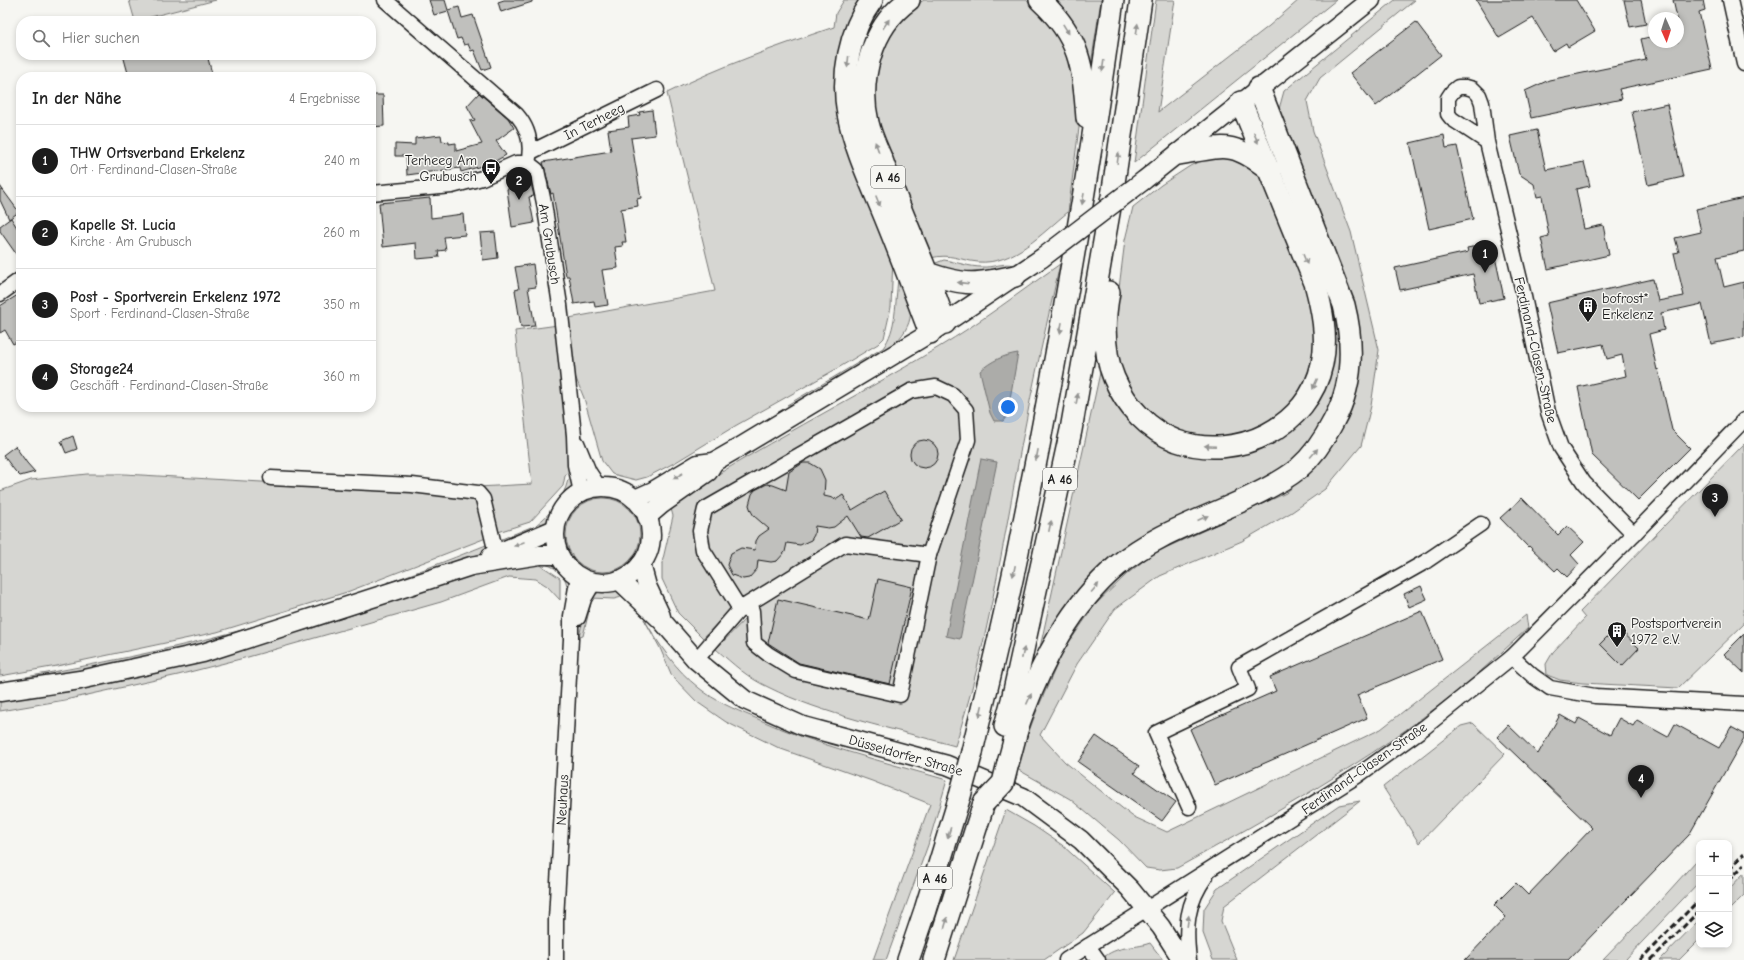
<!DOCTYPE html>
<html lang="de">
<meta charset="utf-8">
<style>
:root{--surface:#fff;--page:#f2f2f2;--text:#222;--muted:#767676;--line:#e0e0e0;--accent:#1c1c1c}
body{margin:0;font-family:"Comic Neue",sans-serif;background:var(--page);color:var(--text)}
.controls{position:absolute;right:12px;bottom:12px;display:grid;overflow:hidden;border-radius:8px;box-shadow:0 2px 6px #0003}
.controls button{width:36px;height:36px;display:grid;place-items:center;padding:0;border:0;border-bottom:1px solid var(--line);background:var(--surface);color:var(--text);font:20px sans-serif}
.compass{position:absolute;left:1648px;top:12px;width:36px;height:36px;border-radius:50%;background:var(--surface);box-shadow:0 2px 6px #0003;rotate:177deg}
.you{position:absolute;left:1008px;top:407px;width:14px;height:14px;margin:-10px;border:3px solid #fff;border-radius:50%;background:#1a73e8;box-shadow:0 0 0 6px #1a73e833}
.badge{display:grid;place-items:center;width:26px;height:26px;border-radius:50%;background:var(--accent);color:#fff;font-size:13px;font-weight:700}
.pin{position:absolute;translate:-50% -33px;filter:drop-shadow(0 1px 2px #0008)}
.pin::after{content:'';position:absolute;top:21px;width:14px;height:12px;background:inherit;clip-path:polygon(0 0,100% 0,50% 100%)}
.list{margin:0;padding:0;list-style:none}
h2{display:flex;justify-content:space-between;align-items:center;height:52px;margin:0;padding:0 16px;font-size:17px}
h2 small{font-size:13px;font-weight:400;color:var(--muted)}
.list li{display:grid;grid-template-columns:26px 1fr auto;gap:12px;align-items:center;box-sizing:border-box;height:72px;padding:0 16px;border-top:1px solid var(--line)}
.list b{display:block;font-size:15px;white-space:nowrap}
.list p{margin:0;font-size:13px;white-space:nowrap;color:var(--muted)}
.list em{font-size:13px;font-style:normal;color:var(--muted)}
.icon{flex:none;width:22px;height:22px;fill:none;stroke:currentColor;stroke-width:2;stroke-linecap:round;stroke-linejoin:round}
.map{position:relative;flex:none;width:1744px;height:960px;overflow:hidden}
.search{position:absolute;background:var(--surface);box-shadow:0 2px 6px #0003;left:16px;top:16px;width:360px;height:44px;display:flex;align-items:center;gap:10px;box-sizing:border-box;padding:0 14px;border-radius:16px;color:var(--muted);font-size:15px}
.panel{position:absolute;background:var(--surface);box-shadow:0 2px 6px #0003;left:16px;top:72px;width:360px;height:340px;border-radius:16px}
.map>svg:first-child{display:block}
.green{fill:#d6d6d2;stroke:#797977}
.water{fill:#acaca9;stroke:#727271}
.building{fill:#c0c0bd;stroke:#1c1c1c}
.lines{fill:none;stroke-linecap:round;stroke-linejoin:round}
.minor-casing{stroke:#1c1c1c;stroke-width:17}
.major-casing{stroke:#1c1c1c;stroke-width:21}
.highway-casing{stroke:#1c1c1c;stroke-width:24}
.minor{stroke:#f6f6f2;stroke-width:14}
.major{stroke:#f6f6f2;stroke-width:18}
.highway{stroke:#f6f6f2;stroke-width:21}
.rail{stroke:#1c1c1c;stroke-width:3;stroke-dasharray:6 3;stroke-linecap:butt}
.major-bridge-casing{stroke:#1c1c1c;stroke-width:21;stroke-linecap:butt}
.highway-bridge-casing{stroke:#1c1c1c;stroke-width:24;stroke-linecap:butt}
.major-bridge{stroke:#f6f6f2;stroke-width:18}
.highway-bridge{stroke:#f6f6f2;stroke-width:21}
.oneway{fill:#949492}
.labels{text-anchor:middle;stroke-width:3;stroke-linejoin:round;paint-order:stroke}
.shield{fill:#f6f6f2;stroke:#5d5d5c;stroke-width:1}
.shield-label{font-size:13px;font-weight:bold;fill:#1c1c1c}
.street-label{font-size:14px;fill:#1c1c1c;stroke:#f6f6f2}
.poi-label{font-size:14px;fill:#1c1c1c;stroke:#f6f6f2;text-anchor:start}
</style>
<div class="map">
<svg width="1744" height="960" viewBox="0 0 1744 960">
<rect width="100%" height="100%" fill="#f6f6f2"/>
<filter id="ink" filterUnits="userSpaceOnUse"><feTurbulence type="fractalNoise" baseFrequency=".025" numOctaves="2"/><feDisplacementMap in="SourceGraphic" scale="8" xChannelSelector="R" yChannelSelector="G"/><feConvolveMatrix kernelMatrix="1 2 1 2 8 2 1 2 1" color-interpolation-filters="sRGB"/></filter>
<g filter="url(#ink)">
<g class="green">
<polygon points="129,0 216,0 135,21"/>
<path d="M 844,0 L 859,0 C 843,26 836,55 837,86 L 893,258 L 891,307 L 884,338 L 878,344 L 838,368 L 735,426 L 676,462 L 647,477 L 636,480 L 612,474 L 602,461 L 584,398 L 575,376 L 569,318 L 715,291 L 667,93 C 721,66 778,46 834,27 L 836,13 Z"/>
<path d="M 924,0 L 1026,0 L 1052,20 L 1073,52 L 1080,120 L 1068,212 C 1042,233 1014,265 978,262 C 958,260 952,253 930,258 L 885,145 L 872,91 L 882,45 L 906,11 Z"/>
<polygon points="1048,0 1101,0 1090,71"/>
<polygon points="1156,0 1175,0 1158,112 1269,26 1299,0 1336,0 1134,163"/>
<path d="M 1395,0 L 1415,0 L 1320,78 L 1307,101 L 1313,131 L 1351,232 L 1379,350 L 1371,406 L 1361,446 L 1325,489 L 1292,512 L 1242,541 L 1160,576 L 1115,609 L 1077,664 L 1040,735 L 1065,762 L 1132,816 L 1167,832 L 1381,729 L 1526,615 L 1528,628 C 1504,650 1480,673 1455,693 C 1369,761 1273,815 1177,868 L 1160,870 L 1146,868 L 1119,840 L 1070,799 L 1017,769 L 1023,747 L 1037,710 L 1063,651 L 1095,605 L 1127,574 L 1152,554 L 1286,493 L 1317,464 L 1358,367 L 1280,120 L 1279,109 L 1284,91 Z"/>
<polygon points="1276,149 1326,274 1344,343 1339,394 1296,465 1165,528 1036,666 1103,359 1123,406 1227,455 1265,447 1287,435 1305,416 1330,367 1268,152"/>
<polygon points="1228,154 1265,174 1310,286 1318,353 1307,384 1290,409 1266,429 1212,440 1178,433 1153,420 1119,375 1115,340 1115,320 1125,240 1133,207 1161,185 1190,166 1202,160"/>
<path d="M 944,260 C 957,262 969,267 982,267 C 992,268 1004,262 1013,265 L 996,273 L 970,279 L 933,264 Z"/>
<path d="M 1060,264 C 1047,323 1033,382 1022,442 C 1003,544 987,647 955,746 C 895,729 823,715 768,687 C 748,678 733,664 716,649 L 748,616 L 733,607 L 703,638 L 678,613 L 662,579 L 662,563 L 673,516 L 670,505 C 756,447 850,401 939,347 C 981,322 1020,292 1060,264 Z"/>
<path d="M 906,277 C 912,309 917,323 891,347 L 798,403 L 787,405 L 883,348 C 897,329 895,302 898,280 Z"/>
<polygon points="558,325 569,471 565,476 563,486 530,522 495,533 478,487 532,484 515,331"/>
<polygon points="1744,444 1744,624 1678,688 1582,683 1560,680 1547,675 1546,664 1553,652 1585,618 1580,612"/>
<polygon points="87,474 124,474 451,493 476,500 486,538 347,592 217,632 57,666 0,676 0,491 31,480"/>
<path d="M 573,479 L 573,486 L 563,501 L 550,524 L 538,534 L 536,525 C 551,513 563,500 568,480 Z"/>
<circle cx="603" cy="535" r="37"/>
<polygon points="531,527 532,535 502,546 497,541"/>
<path d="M 486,545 L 487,551 L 464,560 L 238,636 L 33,682 L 26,677 C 97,664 168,650 238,631 C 323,607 405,578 486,545 Z"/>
<path d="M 557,563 C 569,572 572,577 571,591 L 568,591 C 566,576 560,569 545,564 Z"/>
<polygon points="539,564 560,578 560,600 547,586 536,579 509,577 441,602 248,657 178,675 65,700 0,711 0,699 224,652 313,628 465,577 497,568"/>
<polygon points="604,589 621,591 626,596 614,599 590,598"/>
<polygon points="587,602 591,603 583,636 579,637"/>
<path d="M 644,619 C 660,646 675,669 699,688 C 715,701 734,709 753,717 C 815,745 882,761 947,780 L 928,845 L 886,960 L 873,960 L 930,804 L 872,781 L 781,749 L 726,722 L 697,702 L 672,676 L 660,648 Z"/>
<polygon points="1473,723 1505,754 1419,843 1383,787 1461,726"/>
<polygon points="1360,801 1224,906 1221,921 1237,960 1213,960 1203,933 1204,909 1217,889 1339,805"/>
<polygon points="1006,810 1034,826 1062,845 1115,893 1083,933 1044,960 954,960"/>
<polygon points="1696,861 1699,865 1699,882 1625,960 1603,960 1659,902"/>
<polygon points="1744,873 1744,895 1729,910 1729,889"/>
<polygon points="1699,920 1699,940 1679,960 1660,960"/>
<path d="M 1150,943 L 1163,960 L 1103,960 L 1102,959 C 1116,945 1134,949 1150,943 Z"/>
</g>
<g class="water">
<path d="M 1018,353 L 1007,416 L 1003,421 L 994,421 L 990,413 L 980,371 C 991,361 1004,355 1018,353 Z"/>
<polygon points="981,459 997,462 960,639 946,636"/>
</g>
<g class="building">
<polygon points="429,0 445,0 448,10 459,7 462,18 473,15 491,67 482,70 474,50 471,51 468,44 464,45 461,38 457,39 448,11 434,15"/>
<polygon points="504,0 532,0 532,2 501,12 498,2"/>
<polygon points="1476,0 1576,0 1595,31 1568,47 1566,43 1553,51 1533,18 1499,38"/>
<polygon points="1624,0 1641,0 1646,24 1630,27"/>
<polygon points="1673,0 1703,0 1705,10 1699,12 1712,69 1619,89 1622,99 1531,118 1525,91 1549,80 1646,60 1641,39 1654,36 1654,42 1678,42 1678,31 1680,31"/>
<polygon points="1416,22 1441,55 1376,106 1350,73"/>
<polygon points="123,55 207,55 213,77 129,77"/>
<polygon points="479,93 508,118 514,128 496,141 506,155 492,163 461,172 460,168 407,175 406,156 395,156 395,144 415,145 415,138 441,135 442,141 449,142 449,144 456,143 456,151 482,144 470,121 475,120 467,106"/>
<polygon points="371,95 383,95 384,126 371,127"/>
<polygon points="1667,104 1683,177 1648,185 1632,112"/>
<polygon points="652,110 655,135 631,138 641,198 637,199 638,206 621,209 626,242 622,242 623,246 615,247 618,268 602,270 608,305 595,307 594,301 574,304 569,276 566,276 553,193 551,194 543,162 611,151 608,130 629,127 628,117 640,115 639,112"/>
<polygon points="1537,130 1546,170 1584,162 1590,186 1576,189 1584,229 1603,225 1609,255 1548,269 1541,238 1549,236 1542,196 1537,197 1534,184 1519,174 1510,136"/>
<polygon points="1444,135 1446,148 1457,146 1473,219 1429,229 1410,143"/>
<polygon points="530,179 534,196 529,197 534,223 512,227 507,189 513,188 512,182"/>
<polygon points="0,186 19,212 9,219 0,200"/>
<polygon points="430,198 431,218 463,214 465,235 444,237 446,250 438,251 439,257 417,259 416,243 383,247 379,203"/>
<polygon points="1744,198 1744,251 1717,257 1724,287 1744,282 1744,337 1711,344 1702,304 1661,313 1664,330 1649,334 1657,370 1658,369 1672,430 1690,448 1638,500 1592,455 1578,387 1626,376 1622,355 1607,359 1603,344 1558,353 1547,303 1653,279 1658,301 1684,296 1674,253 1679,252 1675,238 1701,232 1696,209"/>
<polygon points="11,218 21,234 21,261 0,231 0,226"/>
<polygon points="495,232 498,258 483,260 480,233"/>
<polygon points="1492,243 1504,298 1479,303 1473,274 1400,290 1395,268 1468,252 1467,248"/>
<polygon points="533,264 536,287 528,288 535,326 521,327 515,290 519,289 515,267"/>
<polygon points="21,293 21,340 13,344 5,330 0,333 0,306"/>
<polygon points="73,436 77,449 66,453 61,441"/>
<circle cx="924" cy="454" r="14"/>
<polygon points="15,446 27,463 35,472 20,476 15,471 3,455"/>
<polygon points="803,463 810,463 820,469 825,480 824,496 837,499 843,495 852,510 884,491 901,519 868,538 861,537 848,516 834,527 828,528 815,526 814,535 811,540 800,545 787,543 785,552 777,561 771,562 758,560 757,569 749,578 743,579 732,575 727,565 731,553 741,548 755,550 756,541 759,536 769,529 754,516 751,511 749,505 752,494 755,490 767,484 773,485 786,490 789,472"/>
<polygon points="1522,498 1558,535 1567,526 1584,542 1571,555 1579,564 1567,577 1558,568 1555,571 1529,546 1528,547 1500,518"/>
<polygon points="878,579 912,587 890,684 799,663 768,643 778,599 869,620"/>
<polygon points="1421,586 1427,599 1409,607 1404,594"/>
<polygon points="1422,611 1442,659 1357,695 1367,718 1215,785 1190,729 1276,691 1270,677"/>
<polygon points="1617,627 1639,648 1622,666 1600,644"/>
<polygon points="1744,634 1744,673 1724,654"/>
<polygon points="1560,715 1576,724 1579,718 1610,735 1619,718 1633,726 1637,720 1668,737 1675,724 1719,748 1731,727 1744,734 1744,738 1689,835 1568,960 1465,960 1506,917 1494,905 1516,883 1528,895 1592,828 1497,737 1508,725 1538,754"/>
<polygon points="1096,736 1139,766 1134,773 1176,802 1162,821 1078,762"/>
</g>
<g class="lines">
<defs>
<g id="minor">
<path d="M 385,0 L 517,115 C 529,129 532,146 528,163"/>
<polyline points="1730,0 1744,64"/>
<polyline points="1487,142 1452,119 1448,114 1448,98 1452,92 1458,87 1466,87 1473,89 1479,95 1482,103 1487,142 1523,292 1548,412 1561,448 1584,483 1634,534"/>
<polyline points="531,152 657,90"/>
<polyline points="371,193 452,186 482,178 516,163 528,163 537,170 544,203 560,305 574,435 575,465 581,492"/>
<polyline points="0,294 21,279"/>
<polygon points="936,387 953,395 966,410 968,440 929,555 900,695 796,671 768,654 754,643 752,611 740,609 703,550 700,531 705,509 911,391"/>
<polyline points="577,443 589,472 599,487"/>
<polyline points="271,478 412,485 478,493 483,499 496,553"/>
<polyline points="578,618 584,599 594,582"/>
<polyline points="1512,657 1533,676 1550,688 1595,696 1744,704"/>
<polyline points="696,660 740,609 845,544 929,555"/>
<polyline points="1189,807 1156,733 1248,689 1239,667 1425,562 1481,524"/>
<polyline points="1088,946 1098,960"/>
<polyline points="556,960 556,920 571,639 571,616 578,576"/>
<polyline points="1066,960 1357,776 1425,727 1512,657 1634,534 1744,420"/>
<path d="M 1189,960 C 1185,926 1186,904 1206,876"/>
</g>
<g id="major">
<polyline points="1143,181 1371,0"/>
<circle cx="603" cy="535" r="48"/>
<polyline points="635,499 653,491 698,464 714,462 740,447 930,333 1042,258"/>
<polyline points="647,517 661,505 708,472 714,462"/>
<polyline points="491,556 555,529"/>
<polyline points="641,564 647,586 661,616"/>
<polyline points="619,580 663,622 696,660 745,700 803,726 947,765 1023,797 1081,840 1130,889 1161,927 1182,960"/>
<polyline points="0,692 80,680 203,653 471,566 540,555 559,555"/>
</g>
<g id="highway">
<path d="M 872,0 C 849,31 841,76 848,114 C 855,151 873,187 887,222 C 902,259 916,296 930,333"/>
<path d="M 909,0 C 871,27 858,80 868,123 C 871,136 877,148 882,160 C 895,198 912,235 927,273 C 965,286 976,285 1015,276"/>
<path d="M 1040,0 C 1080,37 1083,66 1087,118"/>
<path d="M 1179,154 C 1225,146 1232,140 1271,171"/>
<polyline points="927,273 945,323"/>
<path d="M 1109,292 C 1104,319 1103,352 1114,378 C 1126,406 1148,430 1177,441 C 1237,462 1309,427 1322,364 C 1328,337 1322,309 1315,283 L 1241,102"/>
<polyline points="1005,726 1012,700 1071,430 1112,196 1141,0"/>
<path d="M 972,752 C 989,678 1008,605 1022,531 C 1058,355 1088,178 1113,0"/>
<path d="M 1008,763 C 1013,747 1016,730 1022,715 C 1043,660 1071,605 1117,566 C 1154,534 1204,519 1248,498 C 1265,490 1283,481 1298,469 C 1313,456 1324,440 1333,422 C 1353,386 1354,345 1344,305 L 1259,88"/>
<polyline points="908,960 925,910 960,796"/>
<polyline points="934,960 984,803"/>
</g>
</defs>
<use href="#minor" class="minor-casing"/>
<use href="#major" class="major-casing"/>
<use href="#highway" class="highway-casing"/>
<use href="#minor" class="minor"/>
<use href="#major" class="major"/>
<use href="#highway" class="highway"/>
<g class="rail">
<polyline points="1729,869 1744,854"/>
<polyline points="1729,880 1744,865"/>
<polyline points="1640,960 1699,900"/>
<polyline points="1651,960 1699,911"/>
</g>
<defs>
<polyline id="major-bridge" points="1042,258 1143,181"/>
<g id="highway-bridge">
<polyline points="960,796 972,752"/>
<polyline points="984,803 1003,783 1008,763"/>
</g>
</defs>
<use href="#major-bridge" class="major-bridge-casing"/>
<use href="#highway-bridge" class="highway-bridge-casing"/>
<use href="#major-bridge" class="major-bridge"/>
<use href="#highway-bridge" class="highway-bridge"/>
</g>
<defs><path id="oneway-solid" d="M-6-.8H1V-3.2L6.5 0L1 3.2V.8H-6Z"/></defs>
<g class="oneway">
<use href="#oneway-solid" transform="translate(886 24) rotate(-56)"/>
<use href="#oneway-solid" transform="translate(1066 29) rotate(58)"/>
<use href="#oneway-solid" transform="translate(1137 29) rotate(-82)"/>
<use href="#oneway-solid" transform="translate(848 62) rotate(96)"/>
<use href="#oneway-solid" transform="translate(1103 66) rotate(98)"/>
<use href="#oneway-solid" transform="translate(1256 138) rotate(67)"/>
<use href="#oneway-solid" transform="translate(877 147) rotate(-110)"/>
<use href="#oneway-solid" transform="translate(1118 158) rotate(-82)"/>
<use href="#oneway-solid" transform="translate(1083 199) rotate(100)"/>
<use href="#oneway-solid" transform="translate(878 201) rotate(68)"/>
<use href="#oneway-solid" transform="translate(1305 259) rotate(68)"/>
<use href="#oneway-solid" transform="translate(963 283) rotate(-173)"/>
<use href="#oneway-solid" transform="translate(1061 328) rotate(100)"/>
<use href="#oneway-solid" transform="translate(1315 384) rotate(114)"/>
<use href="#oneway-solid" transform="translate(1077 399) rotate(-80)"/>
<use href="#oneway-solid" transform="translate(1210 446) rotate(-178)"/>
<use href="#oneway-solid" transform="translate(1314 453) rotate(-50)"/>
<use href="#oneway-solid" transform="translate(1037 455) rotate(101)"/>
<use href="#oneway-solid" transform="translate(678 476) rotate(149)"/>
<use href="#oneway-solid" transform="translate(1203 518) rotate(-24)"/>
<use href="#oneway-solid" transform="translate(1050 526) rotate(-78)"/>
<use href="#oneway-solid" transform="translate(519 544) rotate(158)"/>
<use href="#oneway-solid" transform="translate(1014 571) rotate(102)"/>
<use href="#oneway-solid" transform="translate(1095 588) rotate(-49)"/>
<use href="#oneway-solid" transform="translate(1023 653) rotate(-78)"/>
<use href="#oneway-solid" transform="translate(1029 699) rotate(-66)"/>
<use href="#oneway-solid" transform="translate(981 711) rotate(103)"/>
<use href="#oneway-solid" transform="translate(949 833) rotate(107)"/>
<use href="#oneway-solid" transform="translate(1188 921) rotate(-82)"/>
<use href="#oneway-solid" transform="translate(946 923) rotate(-73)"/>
</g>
</g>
<defs>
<symbol id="bus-pin" viewBox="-11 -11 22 30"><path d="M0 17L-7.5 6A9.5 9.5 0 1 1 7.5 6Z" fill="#1c1c1c" stroke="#f6f6f2"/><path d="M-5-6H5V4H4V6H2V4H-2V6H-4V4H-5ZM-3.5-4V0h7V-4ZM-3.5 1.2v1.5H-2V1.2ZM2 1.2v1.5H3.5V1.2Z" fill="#fff"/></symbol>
<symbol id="building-pin" viewBox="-11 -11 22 30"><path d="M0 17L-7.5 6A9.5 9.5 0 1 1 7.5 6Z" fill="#1c1c1c" stroke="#f6f6f2"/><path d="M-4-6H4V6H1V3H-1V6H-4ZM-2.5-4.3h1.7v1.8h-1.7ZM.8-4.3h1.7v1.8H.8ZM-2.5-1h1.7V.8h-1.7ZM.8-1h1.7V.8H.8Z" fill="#fff"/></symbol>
</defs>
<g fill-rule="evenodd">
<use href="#bus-pin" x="480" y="157" width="22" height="30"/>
<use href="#building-pin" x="1577" y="295" width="22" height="30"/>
<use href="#building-pin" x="1606" y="620" width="22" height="30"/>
</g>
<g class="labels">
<g class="shield">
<rect x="871" y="166" width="34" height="22" rx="3"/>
<rect x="1043" y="468" width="34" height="22" rx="3"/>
<rect x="918" y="867" width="34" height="22" rx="3"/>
</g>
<g class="shield-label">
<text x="888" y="182">A 46</text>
<text x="1060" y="484">A 46</text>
<text x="935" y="883">A 46</text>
</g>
<g class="street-label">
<text transform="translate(594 121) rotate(-27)" y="5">In Terheeg</text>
<text transform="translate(550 244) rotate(81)" y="5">Am Grubusch</text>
<text transform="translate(1536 350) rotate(77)" y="5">Ferdinand-Clasen-Straße</text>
<text transform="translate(906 755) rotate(16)" y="5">Düsseldorfer Straße</text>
<text transform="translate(1364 768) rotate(-35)" y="5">Ferdinand-Clasen-Straße</text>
<text transform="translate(562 800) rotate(-87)" y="5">Neuhaus</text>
</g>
<g class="poi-label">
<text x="477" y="165" text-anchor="end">Terheeg Am<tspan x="477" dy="16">Grubusch</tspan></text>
<text x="1602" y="303">bofrost*<tspan x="1602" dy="16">Erkelenz</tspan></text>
<text x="1631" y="628">Postsportverein<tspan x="1631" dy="16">1972 e.V.</tspan></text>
</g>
</g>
</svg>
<div class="controls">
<button>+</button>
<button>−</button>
<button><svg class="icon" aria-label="layers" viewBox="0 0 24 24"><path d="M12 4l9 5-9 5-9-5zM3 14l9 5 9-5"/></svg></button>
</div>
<svg class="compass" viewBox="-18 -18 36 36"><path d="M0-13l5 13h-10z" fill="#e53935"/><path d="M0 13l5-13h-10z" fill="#767676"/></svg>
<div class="you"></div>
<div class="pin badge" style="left:1485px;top:273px">1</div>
<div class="pin badge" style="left:519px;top:200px">2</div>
<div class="pin badge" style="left:1715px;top:517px">3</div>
<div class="pin badge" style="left:1641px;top:798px">4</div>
<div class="search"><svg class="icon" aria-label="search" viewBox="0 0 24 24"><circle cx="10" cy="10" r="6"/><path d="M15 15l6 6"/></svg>Hier suchen</div>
<section class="panel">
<h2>In der Nähe<small>4 Ergebnisse</small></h2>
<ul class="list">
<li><span class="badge">1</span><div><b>THW Ortsverband Erkelenz</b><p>Ort · Ferdinand-Clasen-Straße</p></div><em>240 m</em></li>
<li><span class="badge">2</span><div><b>Kapelle St. Lucia</b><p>Kirche · Am Grubusch</p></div><em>260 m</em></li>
<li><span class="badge">3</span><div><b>Post - Sportverein Erkelenz 1972</b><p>Sport · Ferdinand-Clasen-Straße</p></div><em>350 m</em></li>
<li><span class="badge">4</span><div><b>Storage24</b><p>Geschäft · Ferdinand-Clasen-Straße</p></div><em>360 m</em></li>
</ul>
</section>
</div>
